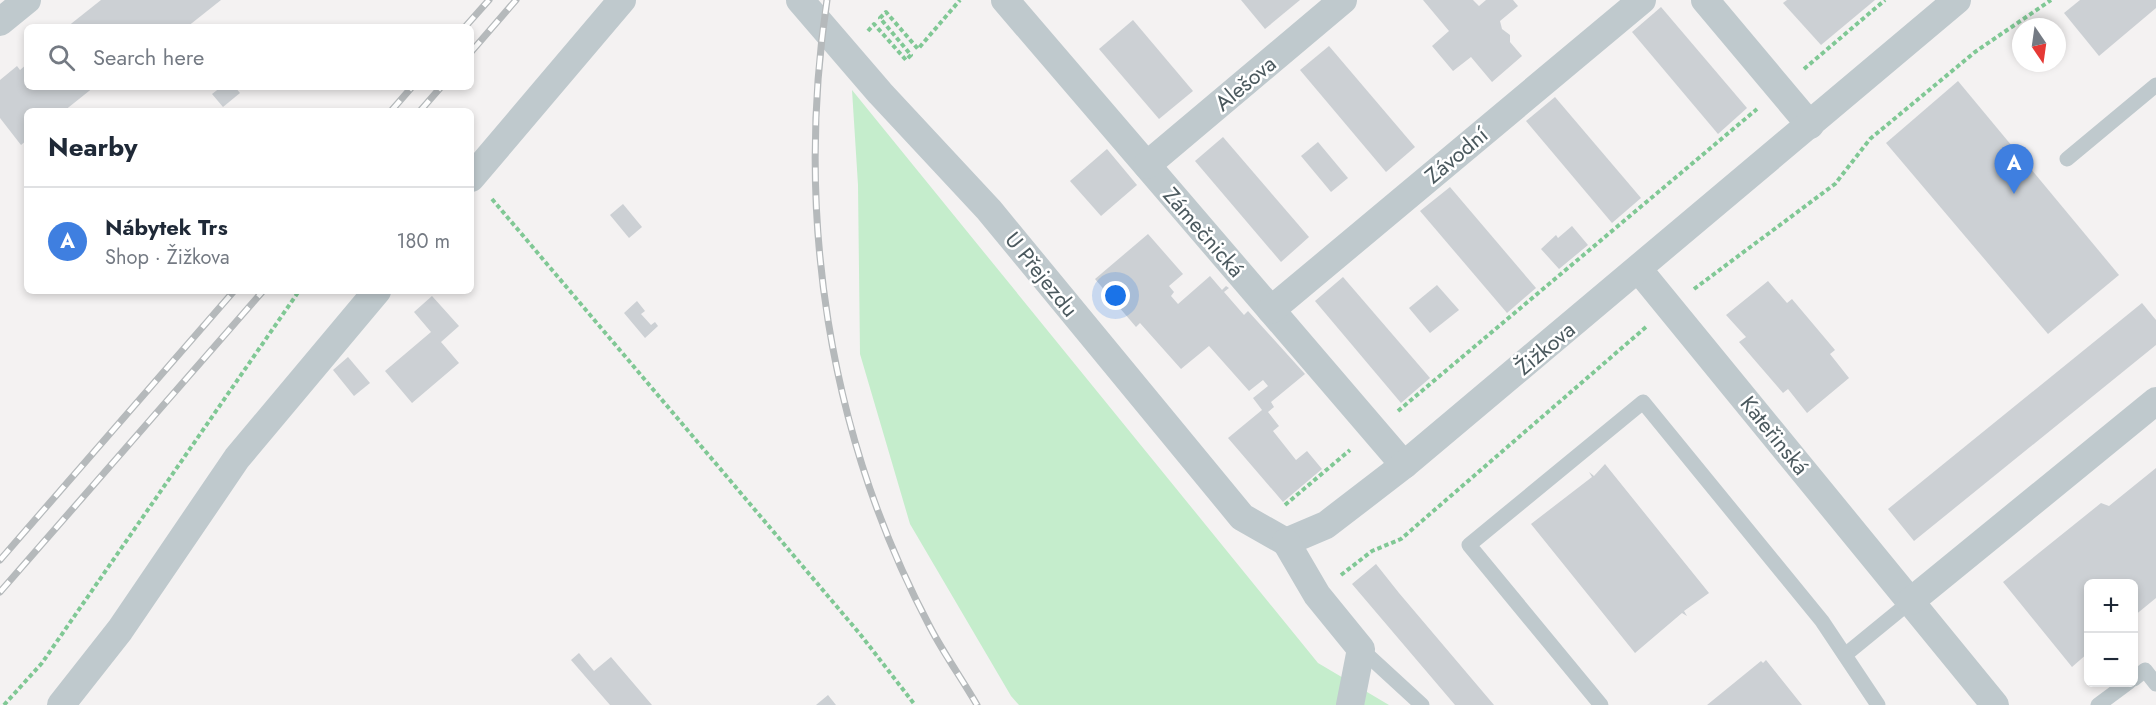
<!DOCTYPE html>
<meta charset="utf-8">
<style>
:root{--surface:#fff;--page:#f2f2f3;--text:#1f2937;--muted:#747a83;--line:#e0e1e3;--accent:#0f766e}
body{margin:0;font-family:Jost,sans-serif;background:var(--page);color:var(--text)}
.controls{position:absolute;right:18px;bottom:18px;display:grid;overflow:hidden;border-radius:9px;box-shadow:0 3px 9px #0003}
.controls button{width:54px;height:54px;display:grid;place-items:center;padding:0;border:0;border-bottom:2px solid var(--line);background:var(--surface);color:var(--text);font:30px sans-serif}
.compass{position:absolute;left:2012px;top:18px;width:54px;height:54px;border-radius:50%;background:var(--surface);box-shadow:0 3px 9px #0003;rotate:167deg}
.you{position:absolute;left:1116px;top:296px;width:21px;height:21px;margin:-15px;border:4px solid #fff;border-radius:50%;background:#1a73e8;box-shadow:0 0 0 9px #1a73e833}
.badge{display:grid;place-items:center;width:39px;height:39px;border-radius:50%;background:var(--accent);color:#fff;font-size:20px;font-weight:700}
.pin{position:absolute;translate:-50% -50px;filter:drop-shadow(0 2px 3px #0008)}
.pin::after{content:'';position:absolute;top:32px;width:21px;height:18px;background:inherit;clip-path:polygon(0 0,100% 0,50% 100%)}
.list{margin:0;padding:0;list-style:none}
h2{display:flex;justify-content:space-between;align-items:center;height:78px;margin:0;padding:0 24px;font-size:26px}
h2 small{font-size:20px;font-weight:400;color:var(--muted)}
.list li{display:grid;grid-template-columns:39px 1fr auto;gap:18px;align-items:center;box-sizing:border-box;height:108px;padding:0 24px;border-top:2px solid var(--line)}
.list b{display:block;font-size:22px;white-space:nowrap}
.list p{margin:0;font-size:20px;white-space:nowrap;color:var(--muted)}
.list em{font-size:20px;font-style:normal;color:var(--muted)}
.icon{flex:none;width:33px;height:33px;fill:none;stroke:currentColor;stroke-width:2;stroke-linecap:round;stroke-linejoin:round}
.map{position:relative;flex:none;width:2156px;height:705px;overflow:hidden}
.search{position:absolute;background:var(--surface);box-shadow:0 3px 9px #0003;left:24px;top:24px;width:450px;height:66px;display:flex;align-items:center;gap:15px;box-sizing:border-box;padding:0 21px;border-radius:9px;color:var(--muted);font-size:22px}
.panel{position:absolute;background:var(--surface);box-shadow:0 3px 9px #0003;left:24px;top:108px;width:450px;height:186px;border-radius:9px}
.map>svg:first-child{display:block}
.green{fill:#c5edcc}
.building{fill:#ccd0d4}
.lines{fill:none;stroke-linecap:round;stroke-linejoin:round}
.path{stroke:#80c895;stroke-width:4;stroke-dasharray:4.5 3;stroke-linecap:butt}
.lane{stroke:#bfc9cd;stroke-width:15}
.street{stroke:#bfc9cd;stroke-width:28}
.rail-casing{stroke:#b5b9bb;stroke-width:7}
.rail{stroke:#fff;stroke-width:4.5;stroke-dasharray:14;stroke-linecap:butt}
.labels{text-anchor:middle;stroke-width:5;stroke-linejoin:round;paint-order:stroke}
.street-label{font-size:22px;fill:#4b595e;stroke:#fff}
</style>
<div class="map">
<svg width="2156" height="705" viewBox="0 0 2156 705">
<rect width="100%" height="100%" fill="#f4f2f2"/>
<polygon class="green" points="852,90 1318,663 1389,705 1019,705 1011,696 910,524 860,354 858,185"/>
<g class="building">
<polygon points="101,0 221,0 187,27 67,27"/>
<polygon points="1241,0 1300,0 1265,29"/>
<polygon points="1423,0 1473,0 1479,6 1486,0 1513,0 1518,6 1500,21 1502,29 1510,35 1510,42 1522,56 1492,82 1471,57 1453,71 1432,46 1449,31"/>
<polygon points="1787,0 1875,0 1821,45 1783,3"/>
<polygon points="2080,0 2156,0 2156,8 2099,56 2064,13"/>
<polygon points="1661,7 1747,108 1718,134 1632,32"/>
<polygon points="1133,20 1193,91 1159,119 1099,49"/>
<polygon points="1329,46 1415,147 1386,172 1300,70"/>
<polygon points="27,64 27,87 94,87 64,111 27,111 27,140 21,145 0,118 0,80 17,66 20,70"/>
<polygon points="1958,81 2119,275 2048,334 1886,143"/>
<polygon points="221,87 235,87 240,93 223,107 212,94"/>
<polygon points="1555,97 1641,198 1612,223 1526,121"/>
<polygon points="1223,137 1309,237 1281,262 1195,161"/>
<polygon points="1318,142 1348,178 1331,192 1301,156"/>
<polygon points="1107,149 1137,185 1101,216 1070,181"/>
<polygon points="1450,187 1536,288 1507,313 1420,211"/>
<polygon points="623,204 642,227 629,238 610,215"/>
<polygon points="1572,226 1588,245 1559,269 1541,249 1556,235 1558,238"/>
<polygon points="1148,234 1183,274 1169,286 1174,292 1171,296 1178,304 1210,276 1222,290 1226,286 1229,288 1224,292 1244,315 1248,311 1305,374 1271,402 1274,407 1268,412 1279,426 1273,431 1296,460 1307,451 1322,469 1283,502 1228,438 1262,410 1253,398 1268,386 1263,380 1249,391 1209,346 1181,369 1140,323 1136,327 1095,279"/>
<polygon points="1343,277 1430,378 1401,403 1315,301"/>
<polygon points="1768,281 1787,303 1792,299 1835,350 1830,354 1849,378 1807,413 1788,389 1783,393 1739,342 1746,337 1726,315"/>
<polygon points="1437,285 1459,310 1430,333 1409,308"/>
<polygon points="432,296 459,326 441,342 459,363 412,403 385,371 431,332 414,312"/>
<polygon points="637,301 645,311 641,314 651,325 655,322 658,326 645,338 624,313"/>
<polygon points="2142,303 2156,320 2156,345 1914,541 1888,509"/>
<polygon points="348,357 370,383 354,396 333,370"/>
<polygon points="1605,464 1709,593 1684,611 1687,616 1682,613 1635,653 1531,524 1592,477 1589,472 1594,476"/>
<polygon points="2156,468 2156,598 2134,616 2134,584 2088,584 2088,653 2072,667 2003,582 2101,503 2109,506"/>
<polygon points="1376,564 1399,593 1494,705 1455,705 1352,584"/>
<polygon points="579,653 594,671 611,657 652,705 610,705 571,660"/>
<polygon points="1766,660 1802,705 1707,705 1761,661 1763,663"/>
<polygon points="828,695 836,705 816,705"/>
</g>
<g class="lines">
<g class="path">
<polyline points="868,31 874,24 906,60 911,55 880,18 886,12 918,49 960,0"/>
<polyline points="1804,69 1885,0"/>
<polyline points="492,199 860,634 915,705"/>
<polyline points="1694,289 1835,184 1870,139 1975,52 2051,0"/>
<polyline points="1398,411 1757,109"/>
<polyline points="1285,505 1350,450"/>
<polyline points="1341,575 1372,551 1401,539 1646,327"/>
<polyline points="4,705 42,663 299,291"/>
</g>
<g class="lane">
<polyline points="2067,159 2156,85"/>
<polyline points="1361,649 1422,705"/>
<polyline points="1845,655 1911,601"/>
<polyline points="2134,679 2145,670 2156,684"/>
<polyline points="1601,705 1469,545 1643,402 1822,621 1878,705"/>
<polyline points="2098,705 2129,682"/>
</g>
<g class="street">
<polyline points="800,0 880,93 989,210 1242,517 1286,542"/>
<polyline points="1005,0 1404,465"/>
<polyline points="1705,0 1810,125"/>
<polyline points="0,22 27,0"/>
<polyline points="1147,165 1343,0"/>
<polyline points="471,178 622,0"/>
<polyline points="1639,270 1995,705"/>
<polyline points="1271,310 1642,0"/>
<polyline points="1286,542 1326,525 1404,465 1957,0"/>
<polyline points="1286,542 1317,595 1361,649 1350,705"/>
<polyline points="1911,601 2156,401"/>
<polyline points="61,705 120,630 237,458 377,291"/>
</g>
<defs>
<g id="rail">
<path d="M 827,0 C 795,214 828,435 930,627 C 944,654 962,679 977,705"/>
<polyline points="465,27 489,0"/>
<polyline points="471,52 516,0"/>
<polyline points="391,111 412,87"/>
<polyline points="420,111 441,87"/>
<polyline points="0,560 234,291"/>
<polyline points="0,592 263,291"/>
</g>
</defs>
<use href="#rail" class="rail-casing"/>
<use href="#rail" class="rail"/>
</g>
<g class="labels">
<g class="street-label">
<text transform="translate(1245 83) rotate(-40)" y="8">Alešova</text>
<text transform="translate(1456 155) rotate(-40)" y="8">Závodní</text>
<text transform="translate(1204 232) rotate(49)" y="8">Zámečnická</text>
<text transform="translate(1042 274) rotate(51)" y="8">U Přejezdu</text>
<text transform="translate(1545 348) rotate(-40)" y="8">Žižkova</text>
<text transform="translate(1775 435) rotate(51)" y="8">Kateřinská</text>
</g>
</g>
</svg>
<div class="controls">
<button>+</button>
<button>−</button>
</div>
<svg class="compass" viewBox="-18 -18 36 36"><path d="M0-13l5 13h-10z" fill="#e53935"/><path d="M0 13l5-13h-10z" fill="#747a83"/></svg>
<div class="you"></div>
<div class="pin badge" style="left:2014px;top:194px;background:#3f7fe0">A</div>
<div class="search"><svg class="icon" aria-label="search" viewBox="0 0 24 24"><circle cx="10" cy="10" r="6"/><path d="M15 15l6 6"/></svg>Search here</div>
<section class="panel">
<h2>Nearby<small></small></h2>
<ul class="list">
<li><span class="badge" style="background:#3f7fe0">A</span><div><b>Nábytek Trs</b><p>Shop · Žižkova</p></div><em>180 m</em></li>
</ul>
</section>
</div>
